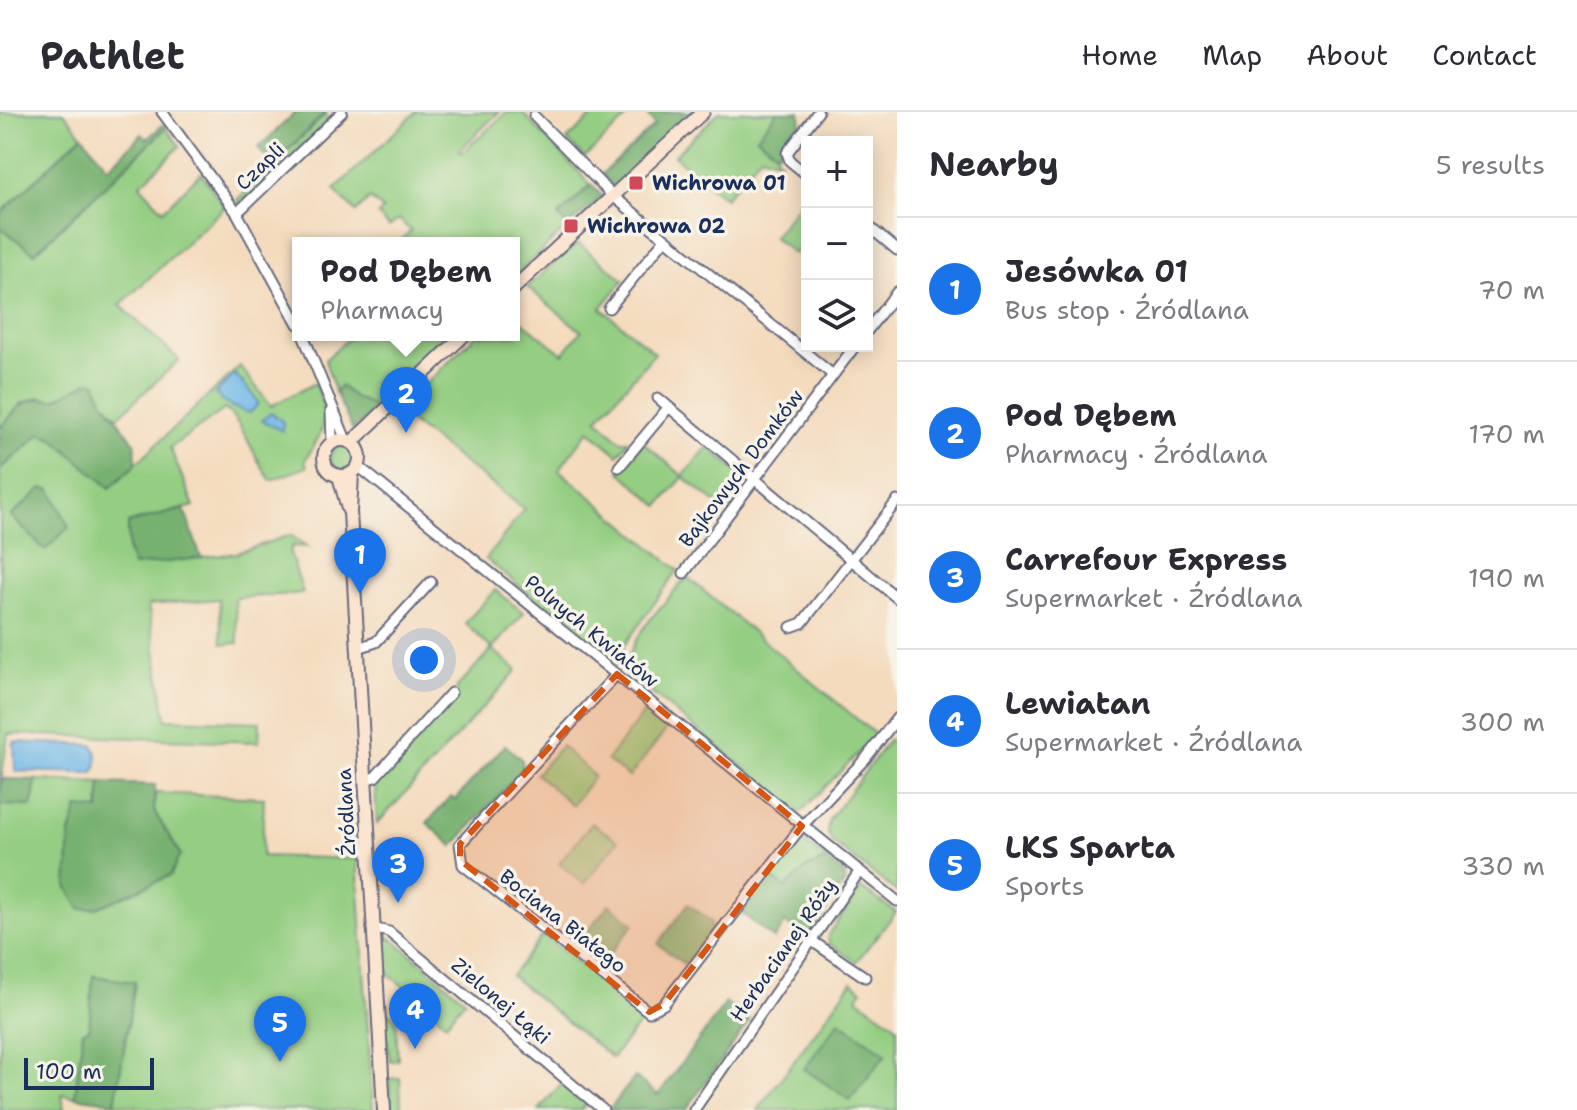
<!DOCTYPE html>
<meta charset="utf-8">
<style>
:root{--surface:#fff;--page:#f2f2f3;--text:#2b2b33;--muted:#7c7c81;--line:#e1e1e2;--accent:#1a73e8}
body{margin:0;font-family:"Shantell Sans",sans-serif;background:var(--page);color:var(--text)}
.controls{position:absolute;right:24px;top:24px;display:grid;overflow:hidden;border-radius:0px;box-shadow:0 4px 20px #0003}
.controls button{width:72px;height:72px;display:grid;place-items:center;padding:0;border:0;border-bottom:2px solid var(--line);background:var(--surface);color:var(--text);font:40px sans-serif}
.scale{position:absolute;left:24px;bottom:20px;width:130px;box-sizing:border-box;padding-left:8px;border:4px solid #1b2f5e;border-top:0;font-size:22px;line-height:28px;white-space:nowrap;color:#1b2f5e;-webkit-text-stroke:6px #f7f3e8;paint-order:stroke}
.you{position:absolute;left:424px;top:548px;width:28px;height:28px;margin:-20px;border:6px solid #fff;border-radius:50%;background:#1a73e8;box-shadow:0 0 0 12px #1a73e833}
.badge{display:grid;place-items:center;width:52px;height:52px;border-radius:50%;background:var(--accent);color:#fff;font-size:26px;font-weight:700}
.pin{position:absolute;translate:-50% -66px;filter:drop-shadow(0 2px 4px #0008)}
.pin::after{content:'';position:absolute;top:42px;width:28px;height:24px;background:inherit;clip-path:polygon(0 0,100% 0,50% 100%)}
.popup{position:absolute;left:292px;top:125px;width:228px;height:104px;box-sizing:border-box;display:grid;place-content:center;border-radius:0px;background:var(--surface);filter:drop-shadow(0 2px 6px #0005);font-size:26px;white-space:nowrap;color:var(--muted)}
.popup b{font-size:30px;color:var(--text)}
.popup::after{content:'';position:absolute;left:50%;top:100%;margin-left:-16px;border:16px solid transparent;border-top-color:var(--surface)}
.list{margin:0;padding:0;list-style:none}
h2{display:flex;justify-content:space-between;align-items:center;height:104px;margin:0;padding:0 32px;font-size:34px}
h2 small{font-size:26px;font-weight:400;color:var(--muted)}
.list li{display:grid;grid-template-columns:52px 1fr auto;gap:24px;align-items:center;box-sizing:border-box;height:144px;padding:0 32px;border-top:2px solid var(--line)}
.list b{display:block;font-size:30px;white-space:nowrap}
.list p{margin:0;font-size:26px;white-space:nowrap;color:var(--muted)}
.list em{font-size:26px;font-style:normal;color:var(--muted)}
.icon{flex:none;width:44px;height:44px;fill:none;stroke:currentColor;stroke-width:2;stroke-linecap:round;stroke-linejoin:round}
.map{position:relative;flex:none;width:897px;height:998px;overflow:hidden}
header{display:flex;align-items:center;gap:48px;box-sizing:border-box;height:112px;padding:0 40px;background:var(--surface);border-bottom:2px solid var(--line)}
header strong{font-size:38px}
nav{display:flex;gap:44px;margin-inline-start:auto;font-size:28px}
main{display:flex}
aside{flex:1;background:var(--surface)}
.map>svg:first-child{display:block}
.green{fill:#94ce82;stroke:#587e70;stroke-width:2}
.forest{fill:#77b170;stroke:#497067;stroke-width:2}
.water{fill:#70b8e8;stroke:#4674a3;stroke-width:2}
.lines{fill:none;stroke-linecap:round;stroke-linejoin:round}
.street-casing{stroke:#676b80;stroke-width:13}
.secondary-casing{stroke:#676b80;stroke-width:16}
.street{stroke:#fff;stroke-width:9}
.secondary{stroke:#fce5d0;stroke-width:12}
.marked{fill:#d45514;fill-opacity:0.2;stroke:#d45514;stroke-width:6;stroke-dasharray:16 10;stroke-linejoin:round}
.poi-dot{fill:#d1495b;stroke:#f7f3e8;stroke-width:3}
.labels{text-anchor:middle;stroke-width:7;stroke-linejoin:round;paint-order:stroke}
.street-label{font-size:20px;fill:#1b2f5e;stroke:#f7f3e8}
.poi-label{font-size:20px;font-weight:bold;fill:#1b2f5e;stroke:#f7f3e8;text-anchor:start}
</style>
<header>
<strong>Pathlet</strong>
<nav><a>Home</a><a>Map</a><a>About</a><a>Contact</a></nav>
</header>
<main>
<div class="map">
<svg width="897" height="998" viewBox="0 0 897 998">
<rect width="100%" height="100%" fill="#f7f3e8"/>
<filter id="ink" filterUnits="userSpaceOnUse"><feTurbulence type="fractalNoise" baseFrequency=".0125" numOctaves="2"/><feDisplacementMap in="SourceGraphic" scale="16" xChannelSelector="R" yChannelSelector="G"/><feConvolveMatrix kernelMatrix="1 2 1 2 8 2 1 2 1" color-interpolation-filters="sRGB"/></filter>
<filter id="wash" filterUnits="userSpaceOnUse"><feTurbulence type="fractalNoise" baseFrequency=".006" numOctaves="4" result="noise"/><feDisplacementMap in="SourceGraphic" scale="32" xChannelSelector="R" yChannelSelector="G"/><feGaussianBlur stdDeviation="1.8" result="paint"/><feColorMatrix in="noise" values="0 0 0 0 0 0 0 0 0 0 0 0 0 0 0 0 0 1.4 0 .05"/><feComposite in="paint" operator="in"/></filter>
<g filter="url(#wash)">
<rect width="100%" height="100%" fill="#f4dbbe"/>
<g class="green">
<polygon points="0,0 64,0 82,23 0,102"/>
<polygon points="416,0 499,0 459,38 462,41 507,0 522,0 591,73 558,104 569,113 514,165 514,131 398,131 411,119 399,107 389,115 378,103 383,98 370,86 356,100 334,78"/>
<polygon points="597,0 633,0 585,45 567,28"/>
<polygon points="719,0 777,0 757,25 777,41 776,44 780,49 761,43 725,86 674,44"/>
<polygon points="326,2 330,7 240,93 237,88"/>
<polygon points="166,16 180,34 140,73 163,98 201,61 225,95 120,193 179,248 118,305 105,291 95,271 54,289 39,285 22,291 0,317 0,115 35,141"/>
<polygon points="807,82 807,126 794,142 773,125"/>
<polygon points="578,131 624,168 601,196 655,241 597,307 621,329 629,329 618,343 589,318 559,358 678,458 624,534 619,555 486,447 524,397 398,300 476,223 514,223 514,203 563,242 581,219 527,175"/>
<polygon points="352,223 453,223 377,295 355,286 342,275 335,280 325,248"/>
<path d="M 240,254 L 271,294 L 315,271 C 331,305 325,317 305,348 L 307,355 L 271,368 C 253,347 246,314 225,297 L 170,336 L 194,394 L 128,411 L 134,454 L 237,441 L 290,423 L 308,435 L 292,434 L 290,441 L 303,481 L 235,486 L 238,531 L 222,532 L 219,487 L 148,493 L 166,607 L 260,610 L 259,630 L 8,622 L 0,676 L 0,358 L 41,321 L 53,326 L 110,376 Z"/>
<polygon points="644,331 683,364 708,335 742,363 744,371 724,397 683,365 659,394 620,360"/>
<circle cx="342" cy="346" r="12"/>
<path d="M 687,465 L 876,623 L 800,701 L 626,560 C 628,524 665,492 687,465 Z"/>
<polygon points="495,478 524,501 492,537 517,558 377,712 375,669 448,590 456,588 457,575 492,537 465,511"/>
<polygon points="645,599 667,617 629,665 607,648"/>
<polygon points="889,628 897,634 897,780 832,730 827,719 829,708"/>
<polygon points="561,634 594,664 572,693 536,662"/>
<polygon points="36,668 101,671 100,698 180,742 154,699 155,681 264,686 262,744 357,747 373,998 157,998 115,991 135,871 94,864 89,918 83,919 75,985 62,982 64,998 0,998 0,693 32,694"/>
<polygon points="592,711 618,729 584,772 559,751"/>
<polygon points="800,727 827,747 807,756 785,776 770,764"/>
<polygon points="861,776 896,800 856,850 829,831 828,823"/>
<polygon points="381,822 393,827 465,888 446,911 384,858"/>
<polygon points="543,823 645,905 612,946 511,864"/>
<polygon points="852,870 862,878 857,886 897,914 897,998 758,998"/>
<polygon points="390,902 396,908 398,948 390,949 384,903"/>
<polygon points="400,966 401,998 391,998 389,967"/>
<polygon points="563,970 587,991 581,998 539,998"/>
</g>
<g class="forest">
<polygon points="296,0 326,0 273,53 258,36"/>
<polygon points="645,0 693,0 613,75 602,62 655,13"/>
<polygon points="777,0 800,0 801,13 777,41 757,25"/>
<polygon points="164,12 166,16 34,141 0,115 0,102 82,23 108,56 142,22 147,27"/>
<polygon points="591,73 603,85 569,113 558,105"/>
<path d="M 90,269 L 95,271 L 105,291 L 135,331 L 136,352 L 110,376 L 53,326 L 41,321 L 0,358 L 0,317 C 16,296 27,282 54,288 Z"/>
<polygon points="341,274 355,286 377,295 353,318 335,280"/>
<polygon points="42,376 51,378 69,415 45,438 11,404"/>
<polygon points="184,397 201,446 133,454 128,439 128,411"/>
<polygon points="505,633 522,648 523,657 453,734 427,711 451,685 455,688"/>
<polygon points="1,667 36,668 32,694 0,693"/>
<polygon points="101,671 155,673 154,699 180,742 171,763 97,796 80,797 67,774 70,721 78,696 99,698"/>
<polygon points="827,747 844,762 845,769 807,827 785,811 774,827 742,801 770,764 785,776 807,756"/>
<polygon points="609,792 634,812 601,853 576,833"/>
<polygon points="688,792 711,809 712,818 685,853 658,832"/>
<polygon points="93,864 135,870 115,991 75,985 83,919 89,917"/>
<polygon points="726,891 750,908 686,998 609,998 635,965 658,983"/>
<polygon points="839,909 886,942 850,988 804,957"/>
</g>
<g class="water">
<polygon points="235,262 257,288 258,292 250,301 230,294 215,282"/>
<polygon points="271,301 283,310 282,319 262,308"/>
<path d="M 14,630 L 93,633 C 99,642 99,653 92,661 L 15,659 Z"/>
</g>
</g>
<g filter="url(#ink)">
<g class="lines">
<defs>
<g id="street">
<polyline points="162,0 237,101 298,212"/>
<polyline points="534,4 613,84 833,263"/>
<polyline points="807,63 790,49 787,41 818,0"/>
<polyline points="237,101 342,0"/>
<polyline points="867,113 897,138"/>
<polyline points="609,196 665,127"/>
<polyline points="867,219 897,180"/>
<polyline points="303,223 346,328"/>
<polyline points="658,286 897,486"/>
<polyline points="331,299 332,330"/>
<polyline points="358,354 897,789"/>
<polyline points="619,355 668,296"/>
<polyline points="684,461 855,234"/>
<polyline points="791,515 802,511 897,389"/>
<polyline points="358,536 376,530 431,470"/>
<polyline points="617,562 460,732 463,753 649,900 664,892 802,714 866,646 897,606"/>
<polyline points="364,668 375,665 451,581"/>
<polyline points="372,816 389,820 603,998"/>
<polyline points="812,829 865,865"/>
<polyline points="694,998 859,760"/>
</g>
<g id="secondary">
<polyline points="514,176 703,0"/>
<circle cx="342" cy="346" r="18"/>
<polyline points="352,330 464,223"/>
<polyline points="352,361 350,400 384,998"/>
<polyline points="339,364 348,397"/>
</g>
</defs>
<use href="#street" class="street-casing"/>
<use href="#secondary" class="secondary-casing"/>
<use href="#street" class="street"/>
<use href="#secondary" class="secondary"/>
</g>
</g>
<path class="marked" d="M 617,562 L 802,714 L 664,892 L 649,900 L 460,748 L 460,732 Z"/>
<g class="poi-dot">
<rect x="628" y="63" width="16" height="16" rx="4"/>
<rect x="563" y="106" width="16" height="16" rx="4"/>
</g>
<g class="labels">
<g class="street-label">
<text transform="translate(260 54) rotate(-44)" y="7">Czapli</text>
<text transform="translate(741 356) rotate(-53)" y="7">Bajkowych Domków</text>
<text transform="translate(592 519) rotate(39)" y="7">Polnych Kwiatów</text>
<text transform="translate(346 700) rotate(-93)" y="7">Źródlana</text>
<text transform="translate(563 809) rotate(38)" y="7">Bociana Białego</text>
<text transform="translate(783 838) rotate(-55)" y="7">Herbacianej Róży</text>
<text transform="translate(501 889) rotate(40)" y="7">Zielonej Łąki</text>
</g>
<g class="poi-label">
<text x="652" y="78">Wichrowa 01</text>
<text x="587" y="121">Wichrowa 02</text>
</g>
</g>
</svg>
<div class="controls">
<button>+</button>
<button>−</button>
<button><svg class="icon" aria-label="layers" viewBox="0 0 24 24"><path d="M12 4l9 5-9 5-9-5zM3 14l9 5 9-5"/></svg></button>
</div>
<div class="scale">100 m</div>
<div class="you"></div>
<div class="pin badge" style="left:360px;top:482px">1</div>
<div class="pin badge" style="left:406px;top:321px">2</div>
<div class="popup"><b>Pod Dębem</b>Pharmacy</div>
<div class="pin badge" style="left:398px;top:791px">3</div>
<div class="pin badge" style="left:415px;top:937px">4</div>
<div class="pin badge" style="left:280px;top:950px">5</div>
</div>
<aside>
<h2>Nearby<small>5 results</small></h2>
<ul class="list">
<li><span class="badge">1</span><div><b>Jesówka 01</b><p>Bus stop · Źródlana</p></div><em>70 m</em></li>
<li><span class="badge">2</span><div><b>Pod Dębem</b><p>Pharmacy · Źródlana</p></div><em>170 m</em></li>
<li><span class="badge">3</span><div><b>Carrefour Express</b><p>Supermarket · Źródlana</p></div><em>190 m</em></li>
<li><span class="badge">4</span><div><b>Lewiatan</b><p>Supermarket · Źródlana</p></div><em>300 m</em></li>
<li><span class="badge">5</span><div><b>LKS Sparta</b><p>Sports</p></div><em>330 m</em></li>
</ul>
</aside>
</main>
